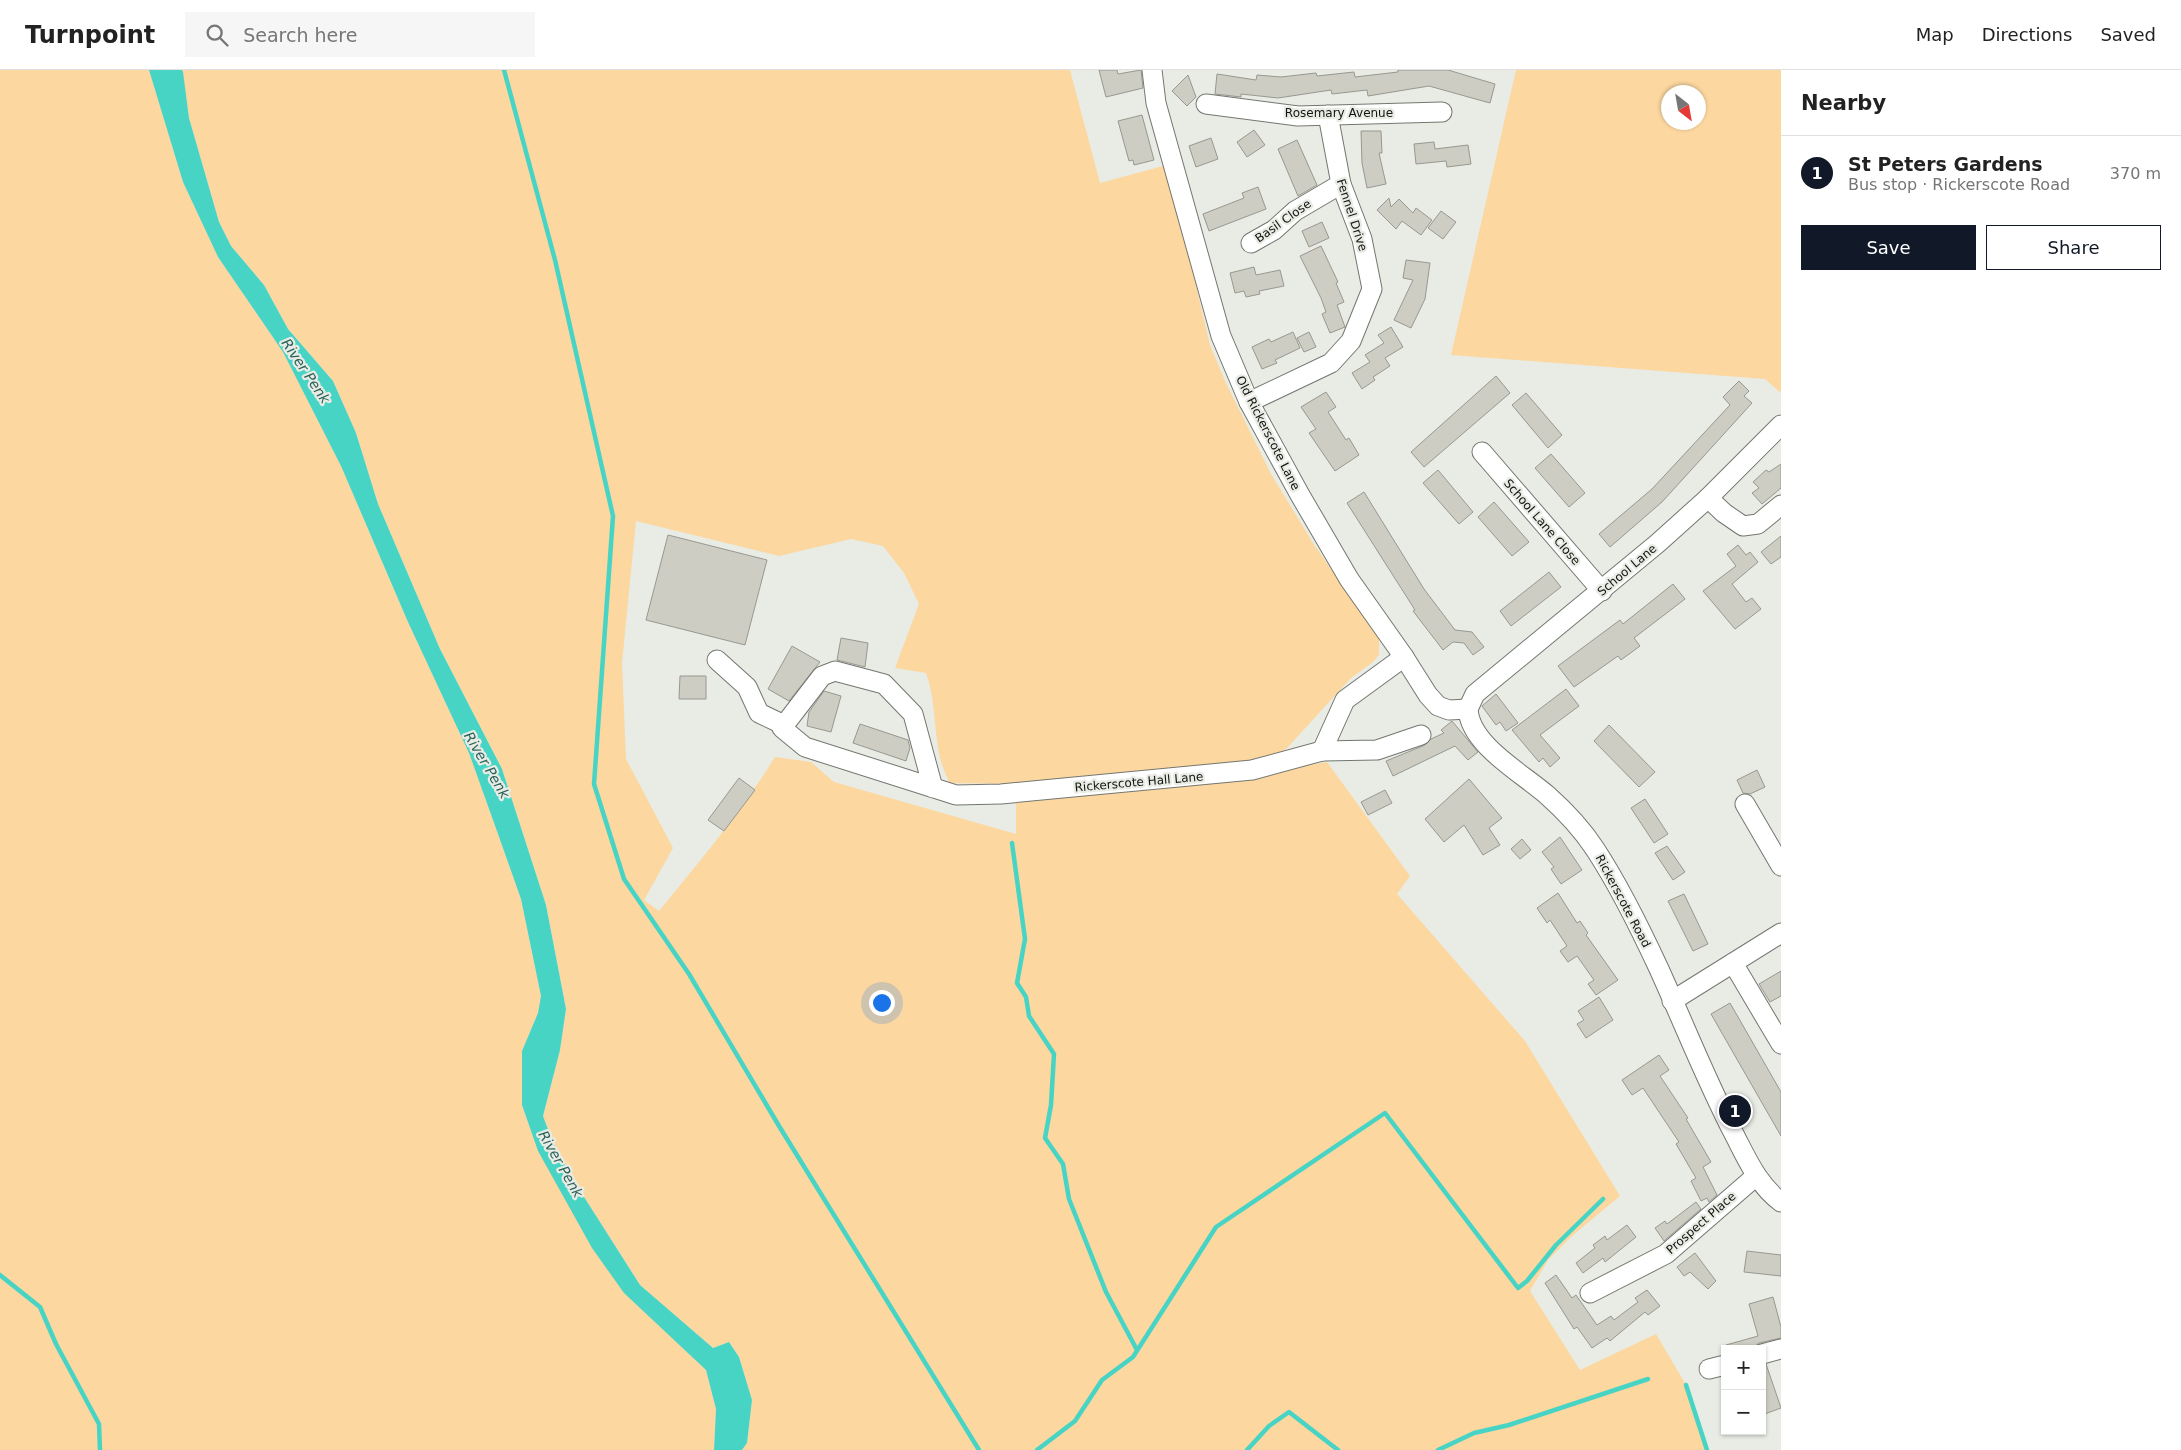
<!DOCTYPE html>
<meta charset="utf-8">
<style>
:root{--surface:#fff;--page:#f6f6f6;--text:#222;--muted:#767676;--line:#e0e0e0;--accent:#111827}
body{margin:0;font-family:"DejaVu Sans",sans-serif;background:var(--page);color:var(--text)}
.controls{position:absolute;right:15px;bottom:15px;display:grid;overflow:hidden;border-radius:0px;box-shadow:0 1px 4px #0004}
.controls button{width:45px;height:45px;display:grid;place-items:center;padding:0;border:0;border-bottom:1px solid var(--line);background:var(--surface);color:var(--text);font:25px sans-serif}
.compass{position:absolute;left:1661px;top:15px;width:45px;height:45px;border-radius:50%;background:var(--surface);box-shadow:0 1px 4px #0004;rotate:149deg}
.you{position:absolute;left:881px;top:932px;width:18px;height:18px;margin:-12px;border:4px solid #fff;border-radius:50%;background:#1a73e8;box-shadow:0 0 0 8px #1a73e833}
.badge{display:grid;place-items:center;width:32px;height:32px;border-radius:50%;background:var(--accent);color:#fff;font-size:16px;font-weight:700}
.pin{position:absolute;translate:-50% -50%;border:2px solid #fff;box-shadow:0 1px 5px #0006}
.list{margin:0;padding:0;list-style:none}
h2{display:flex;justify-content:space-between;align-items:center;height:65px;margin:0;padding:0 20px;font-size:21px}
h2 small{font-size:16px;font-weight:400;color:var(--muted)}
.list li{display:grid;grid-template-columns:32px 1fr auto;gap:15px;align-items:center;box-sizing:border-box;height:75px;padding:0 20px;border-top:1px solid var(--line)}
.list b{display:block;font-size:19px;white-space:nowrap}
.list p{margin:0;font-size:16px;white-space:nowrap;color:var(--muted)}
.list em{font-size:16px;font-style:normal;color:var(--muted)}
.actions{display:flex;gap:10px;padding:15px 20px}
.actions a{flex:1;padding:11px 0;border:1px solid var(--accent);border-radius:0px;text-align:center;font-size:18px;color:var(--accent)}
.actions .main{background:var(--accent);color:#fff}
.icon{flex:none;width:28px;height:28px;fill:none;stroke:currentColor;stroke-width:2;stroke-linecap:round;stroke-linejoin:round}
.map{position:relative;flex:none;width:1781px;height:1380px;overflow:hidden}
header{display:flex;align-items:center;gap:30px;box-sizing:border-box;height:70px;padding:0 25px;background:var(--surface);border-bottom:1px solid var(--line)}
header strong{font-size:24px}
nav{display:flex;gap:28px;margin-inline-start:auto;font-size:18px}
.search{width:350px;height:45px;background:var(--page);display:flex;align-items:center;gap:12px;box-sizing:border-box;padding:0 18px;border-radius:0px;color:var(--muted);font-size:19px}
main{display:flex}
aside{flex:1;background:var(--surface)}
.map>svg:first-child{display:block}
.green{fill:#fcd7a0;fill-rule:evenodd}
.water{fill:#47d4c5}
.lines{fill:none;stroke-linecap:round;stroke-linejoin:round}
.stream{stroke:#47d4c5;stroke-width:4.5}
.building{fill:#cdcdc4;stroke:#989890}
.minor-casing{stroke:#737770;stroke-width:21}
.minor{stroke:#fff;stroke-width:19}
.labels{text-anchor:middle;stroke-width:4.5;stroke-linejoin:round;paint-order:stroke}
.street-label{font-size:12px;fill:#121411;stroke:#e8ece4}
.water-label{font-size:14px;font-style:italic;fill:#29625b;stroke:#e8ece4}
</style>
<header>
<strong>Turnpoint</strong>
<div class="search"><svg class="icon" aria-label="search" viewBox="0 0 24 24"><circle cx="10" cy="10" r="6"/><path d="M15 15l6 6"/></svg>Search here</div>
<nav><a>Map</a><a>Directions</a><a>Saved</a></nav>
</header>
<main>
<div class="map">
<svg width="1781" height="1380" viewBox="0 0 1781 1380">
<rect width="100%" height="100%" fill="#e8ece4"/>
<g class="green">
<polygon points="0,0 149,0 183,112 218,187 283,282 341,396 408,552 469,683 498,764 521,829 541,926 538,943 522,981 522,1035 538,1081 624,1222 706,1300 716,1339 714,1380 0,1380"/>
<path d="M 182,0 L 1070,0 L 1100,113 L 1163,96 L 1176,132 L 1210,275 L 1225,311 L 1271,404 L 1313,473 L 1379,569 L 1379,585 L 1373,592 L 1351,608 L 1287,678 L 1269,691 L 1016,714 L 950,713 C 931,681 939,638 926,603 L 895,598 L 919,534 L 904,503 L 883,476 L 851,469 L 779,486 L 636,451 L 622,593 L 626,689 L 673,778 L 644,830 L 659,841 C 700,791 741,742 775,687 L 811,692 L 834,712 L 1016,764 L 1016,731 L 1200,714 L 1327,692 L 1410,806 L 1397,824 L 1525,971 L 1620,1126 L 1572,1166 L 1548,1190 L 1530,1221 L 1580,1300 L 1656,1264 L 1686,1315 L 1707,1380 L 742,1380 L 747,1373 L 752,1330 L 739,1287 L 729,1272 L 713,1278 L 640,1215 L 572,1108 L 552,1070 L 543,1046 L 560,980 L 566,939 L 546,835 L 502,699 L 440,579 L 378,434 L 356,363 L 333,311 L 288,259 L 264,215 L 231,176 L 219,152 L 189,48 Z"/>
<path d="M 1516,0 L 1781,0 L 1781,323 L 1765,309 L 1451,285 ZM 1668,22 L 1698,22 L 1698,52 L 1668,52 Z"/>
</g>
<polygon class="water" points="149,0 182,0 183,2 189,48 219,152 231,176 264,215 288,259 333,311 356,363 378,434 440,579 502,699 546,835 566,939 560,980 543,1046 552,1070 572,1108 640,1215 713,1278 729,1272 739,1287 752,1330 747,1373 742,1380 714,1380 716,1339 706,1300 624,1223 592,1178 538,1081 522,1035 522,981 538,943 541,926 521,829 498,764 469,683 408,552 341,396 283,282 218,187 183,112"/>
<g class="lines">
<g class="stream">
<polyline points="504,0 555,190 613,446 594,714 624,809 689,904 779,1056 979,1380"/>
<polyline points="1012,773 1025,869 1017,913 1026,927 1029,946 1054,984 1051,1035 1045,1068 1063,1094 1069,1129 1106,1222 1137,1280"/>
<polyline points="0,1205 40,1237 56,1274 99,1354 100,1380"/>
<polyline points="1686,1315 1707,1380"/>
<polyline points="1037,1380 1075,1351 1102,1310 1133,1287 1216,1157 1385,1043 1518,1218 1527,1211 1556,1175 1603,1129"/>
<polyline points="1247,1380 1269,1356 1289,1342 1338,1380"/>
<polyline points="1438,1380 1474,1363 1509,1355 1648,1309"/>
</g>
</g>
<g class="building">
<polygon points="1099,0 1117,0 1118,4 1141,0 1143,18 1106,27"/>
<polygon points="1398,0 1448,0 1495,14 1490,33 1429,16 1368,26 1367,20 1332,24 1331,20 1278,28 1241,24 1241,27 1215,24 1217,4 1256,10 1257,5 1281,7 1316,3 1317,6 1354,2 1355,7 1398,2"/>
<polygon points="1188,5 1196,27 1187,36 1172,21"/>
<polygon points="1142,45 1154,90 1134,95 1133,90 1129,91 1118,51"/>
<polygon points="1254,60 1265,75 1247,87 1237,72"/>
<polygon points="1361,61 1381,61 1382,83 1379,83 1386,114 1367,118 1362,93"/>
<polygon points="1211,68 1218,89 1196,97 1189,76"/>
<polygon points="1297,70 1317,115 1298,126 1278,79"/>
<polygon points="1434,72 1435,79 1468,75 1471,94 1447,97 1446,91 1416,94 1414,74"/>
<polygon points="1258,117 1266,139 1209,161 1203,144 1244,128 1242,123"/>
<polygon points="1389,128 1391,137 1399,129 1413,143 1416,138 1432,150 1421,165 1402,151 1396,159 1377,140"/>
<polygon points="1441,141 1456,152 1443,169 1428,158"/>
<polygon points="1322,152 1329,168 1309,177 1302,161"/>
<polygon points="1321,176 1338,212 1336,213 1344,232 1337,235 1345,257 1330,263 1322,244 1326,242 1321,228 1300,186"/>
<polygon points="1406,190 1430,193 1425,229 1411,258 1394,250 1413,210 1403,208"/>
<polygon points="1254,197 1256,205 1280,200 1284,216 1259,221 1260,224 1246,227 1244,221 1235,223 1230,203"/>
<polygon points="1391,257 1403,277 1385,288 1390,296 1373,307 1375,310 1362,319 1352,303 1370,292 1365,285 1384,273 1378,265"/>
<polygon points="1293,262 1300,278 1275,290 1277,293 1262,299 1252,277 1269,269 1271,272"/>
<polygon points="1309,262 1316,277 1304,282 1297,268"/>
<polygon points="1496,306 1510,323 1424,397 1411,382"/>
<polygon points="1739,311 1749,321 1744,326 1752,333 1662,432 1610,477 1599,464 1652,419 1730,335 1723,327"/>
<polygon points="1326,322 1336,337 1328,342 1346,370 1349,368 1359,385 1335,401 1309,363 1316,359 1301,337"/>
<polygon points="1526,323 1562,365 1548,378 1512,335"/>
<polygon points="1551,384 1585,423 1569,437 1535,398"/>
<polygon points="1781,394 1781,418 1762,434 1752,423 1759,418 1753,412 1766,400 1769,402"/>
<polygon points="1438,400 1473,442 1459,454 1423,413"/>
<polygon points="1364,422 1424,519 1455,560 1472,562 1484,577 1473,585 1464,573 1453,572 1443,580 1413,541 1415,540 1347,433"/>
<polygon points="1494,432 1529,472 1512,486 1478,447"/>
<polygon points="668,465 767,490 745,575 646,550"/>
<polygon points="1781,466 1781,487 1771,494 1761,482"/>
<polygon points="1738,475 1746,485 1750,482 1758,492 1732,514 1746,532 1752,528 1761,539 1735,559 1703,521 1736,496 1727,484"/>
<polygon points="1549,502 1561,517 1511,556 1500,541"/>
<polygon points="1673,514 1685,529 1634,568 1640,576 1621,590 1618,586 1574,617 1558,596 1620,550 1623,554"/>
<polygon points="841,568 868,573 865,597 837,590"/>
<polygon points="792,576 820,592 789,631 768,619"/>
<polygon points="680,606 706,606 706,629 679,629"/>
<polygon points="1566,619 1579,636 1540,665 1560,688 1550,697 1543,688 1539,692 1512,660"/>
<polygon points="824,621 841,626 831,662 807,656 809,642"/>
<polygon points="1496,624 1518,653 1506,661 1500,652 1496,655 1482,636"/>
<polygon points="1452,651 1478,682 1468,690 1455,676 1393,706 1386,691 1425,675 1431,669 1444,663 1441,660"/>
<polygon points="860,654 908,670 910,678 906,691 853,673"/>
<polygon points="1609,655 1655,702 1639,717 1594,671"/>
<polygon points="1757,700 1765,717 1750,724 1743,723 1737,710"/>
<polygon points="739,708 755,720 724,761 708,750"/>
<polygon points="1469,709 1502,748 1489,758 1500,775 1483,785 1464,755 1444,772 1425,749"/>
<polygon points="1385,720 1392,733 1368,745 1361,732"/>
<polygon points="1645,729 1668,764 1654,773 1631,738"/>
<polygon points="1560,767 1582,800 1561,814 1551,799 1554,797 1542,782"/>
<polygon points="1522,769 1531,780 1520,789 1511,779"/>
<polygon points="1667,776 1685,802 1673,810 1655,783"/>
<polygon points="1558,823 1577,853 1580,851 1588,863 1586,865 1618,910 1596,925 1588,914 1594,910 1577,886 1568,892 1560,881 1567,876 1550,850 1547,853 1537,838"/>
<polygon points="1684,824 1708,874 1693,881 1668,831"/>
<polygon points="1781,901 1781,926 1770,932 1759,914"/>
<polygon points="1599,927 1613,950 1586,968 1577,954 1584,950 1578,941"/>
<polygon points="1730,933 1781,1022 1781,1066 1711,944"/>
<polygon points="1659,985 1669,1000 1660,1006 1688,1048 1686,1049 1711,1092 1703,1097 1717,1125 1709,1132 1707,1128 1701,1131 1691,1111 1696,1108 1676,1074 1679,1072 1643,1018 1632,1025 1622,1010"/>
<polygon points="1696,1132 1701,1139 1664,1171 1655,1158 1665,1151 1667,1154"/>
<polygon points="1627,1155 1636,1167 1605,1192 1603,1188 1583,1203 1576,1193 1595,1178 1593,1175 1605,1166 1607,1170"/>
<polygon points="1747,1181 1781,1185 1781,1206 1744,1202"/>
<polygon points="1695,1183 1716,1211 1708,1219 1690,1202 1684,1206 1677,1197"/>
<polygon points="1556,1205 1572,1228 1576,1225 1597,1255 1611,1246 1614,1250 1638,1232 1635,1228 1647,1220 1660,1236 1648,1245 1645,1242 1610,1271 1607,1268 1592,1278 1577,1257 1574,1259 1545,1213"/>
<polygon points="1773,1227 1781,1257 1781,1268 1759,1273 1752,1279 1726,1279 1726,1275 1758,1266 1749,1234"/>
<polygon points="1766,1294 1781,1338 1762,1345 1762,1295"/>
</g>
<g class="lines">
<defs>
<g id="minor">
<path d="M 1152,0 L 1156,33 L 1221,266 L 1249,332 L 1300,425 L 1349,509 L 1404,587 L 1428,625 L 1438,636 L 1449,640 L 1468,639 C 1470,675 1522,703 1547,725 C 1565,741 1582,759 1595,779 C 1620,817 1640,858 1659,899 C 1684,954 1706,1010 1734,1064 C 1747,1089 1758,1115 1781,1132"/>
<polyline points="1206,34 1298,46 1442,42"/>
<polyline points="1251,173 1274,160 1295,141 1341,114"/>
<polyline points="1249,332 1331,293 1351,271 1372,219 1362,169 1341,114 1328,45"/>
<polyline points="1482,382 1602,521"/>
<polyline points="1708,428 1724,443 1743,456 1758,454 1781,435"/>
<polyline points="717,590 747,617 759,643 784,655"/>
<polyline points="1468,639 1475,624 1658,473 1708,428 1781,355"/>
<polyline points="1322,681 1345,630 1404,587"/>
<polyline points="933,718 913,644 884,614 835,601 822,606 782,658 805,677 956,725 1001,724 1252,700 1322,681 1377,680 1421,665"/>
<polyline points="1745,734 1781,796"/>
<polyline points="1733,893 1781,974"/>
<polyline points="1672,931 1781,863"/>
<polyline points="1590,1223 1666,1184 1756,1106"/>
<polyline points="1762,1284 1781,1279"/>
<polyline points="1709,1299 1725,1295"/>
</g>
</defs>
<use href="#minor" class="minor-casing"/>
<use href="#minor" class="minor"/>
</g>
<g class="labels">
<g class="street-label">
<text x="1339" y="47">Rosemary Avenue</text>
<text transform="translate(1352 145) rotate(72)" y="4">Fennel Drive</text>
<text transform="translate(1283 151) rotate(-35)" y="4">Basil Close</text>
<text transform="translate(1268 363) rotate(63)" y="4">Old Rickerscote Lane</text>
<text transform="translate(1542 452) rotate(49)" y="4">School Lane Close</text>
<text transform="translate(1627 500) rotate(-40)" y="4">School Lane</text>
<text transform="translate(1139 712) rotate(-5)" y="4">Rickerscote Hall Lane</text>
<text transform="translate(1623 831) rotate(62)" y="4">Rickerscote Road</text>
<text transform="translate(1701 1153) rotate(-41)" y="4">Prospect Place</text>
</g>
<g class="water-label">
<text transform="translate(306 301) rotate(56)" y="5">River Penk</text>
<text transform="translate(487 695) rotate(59)" y="5">River Penk</text>
<text transform="translate(561 1094) rotate(60)" y="5">River Penk</text>
</g>
</g>
</svg>
<div class="controls">
<button>+</button>
<button>−</button>
</div>
<svg class="compass" viewBox="-18 -18 36 36"><path d="M0-13l5 13h-10z" fill="#e53935"/><path d="M0 13l5-13h-10z" fill="#767676"/></svg>
<div class="you"></div>
<div class="pin badge" style="left:1735px;top:1041px">1</div>
</div>
<aside>
<h2>Nearby<small></small></h2>
<ul class="list">
<li><span class="badge">1</span><div><b>St Peters Gardens</b><p>Bus stop · Rickerscote Road</p></div><em>370 m</em></li>
</ul>
<div class="actions"><a class="main">Save</a><a>Share</a></div>
</aside>
</main>
